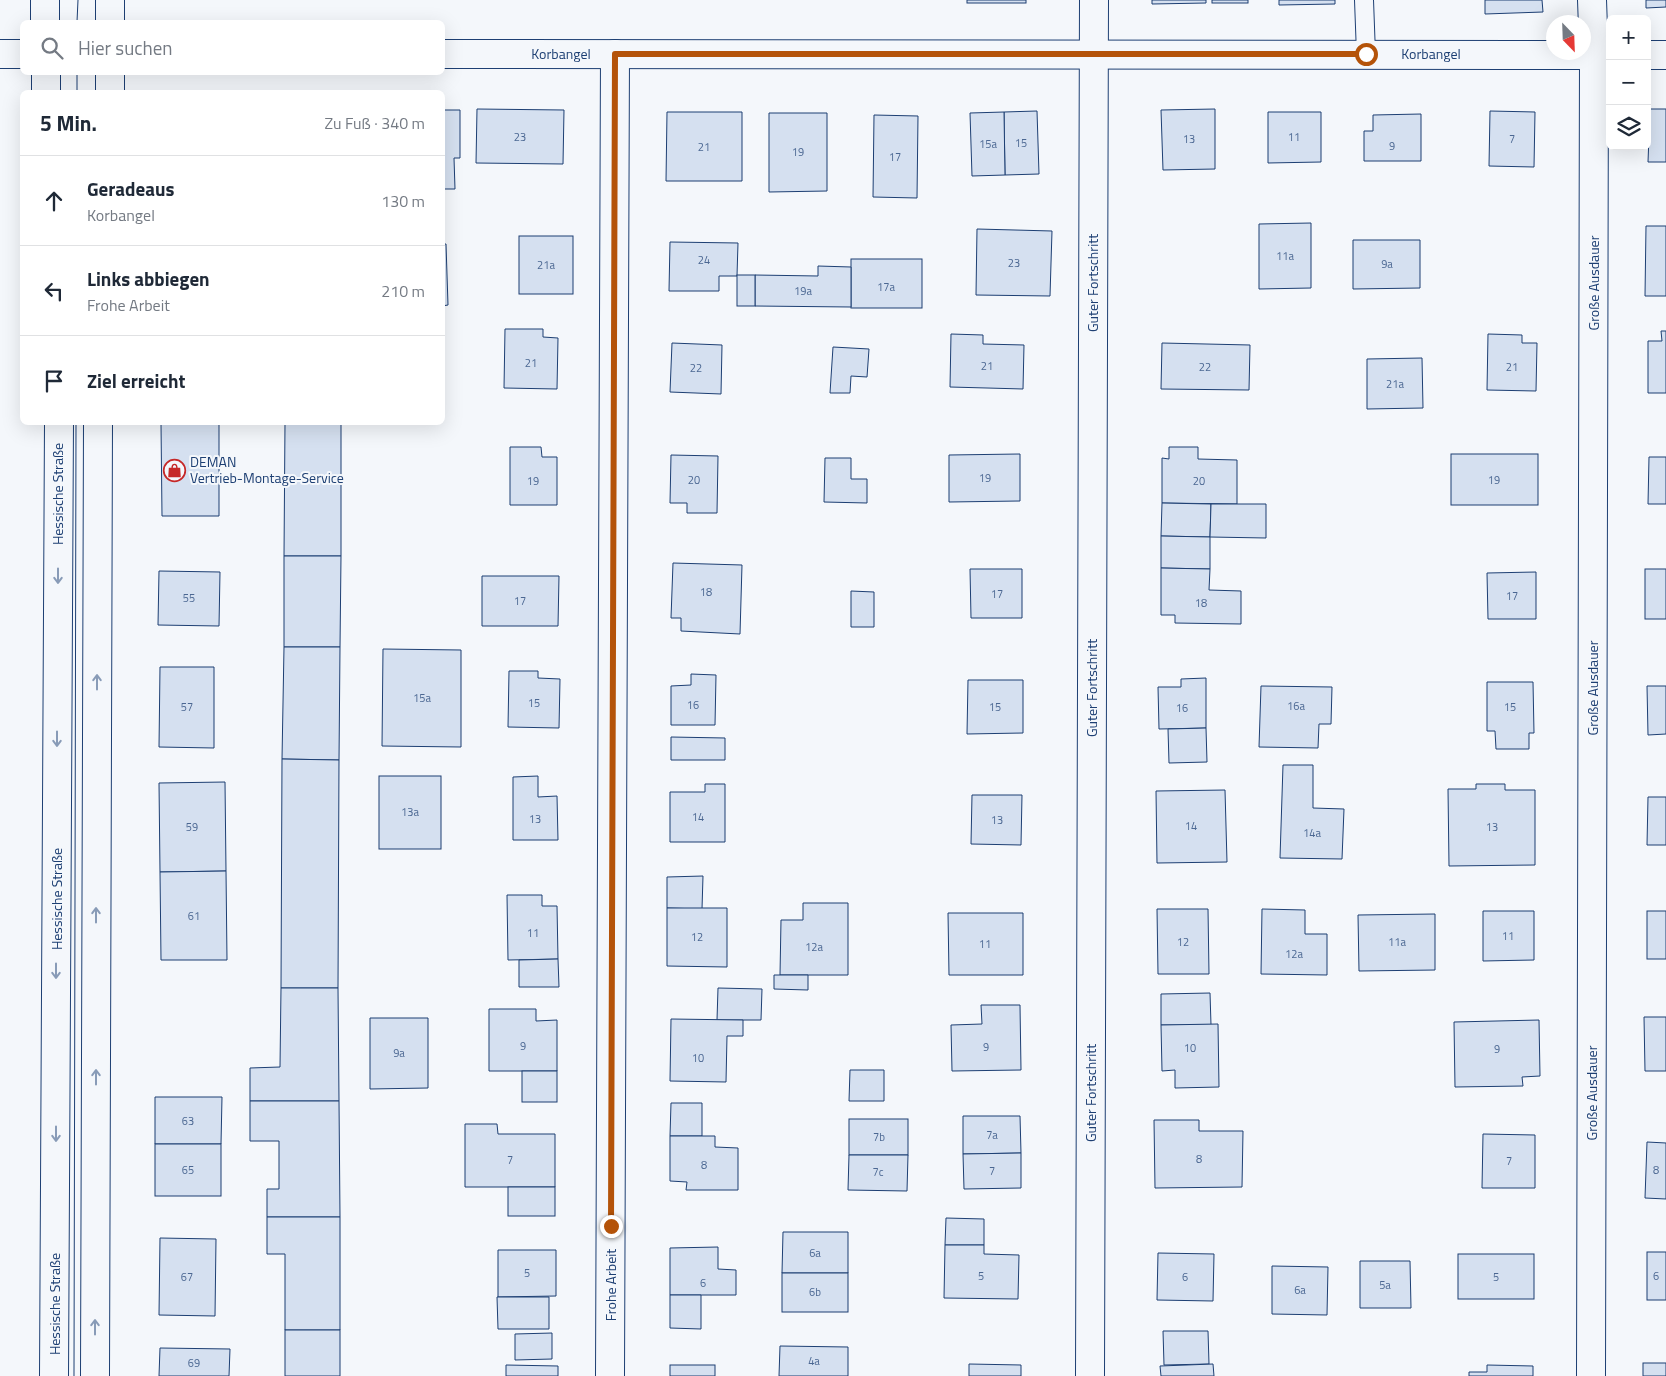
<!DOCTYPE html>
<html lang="de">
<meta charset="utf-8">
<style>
:root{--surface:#fff;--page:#f6f6f7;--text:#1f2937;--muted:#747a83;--line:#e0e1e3}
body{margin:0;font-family:"Titillium Web",sans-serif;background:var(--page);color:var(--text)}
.controls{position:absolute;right:15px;top:15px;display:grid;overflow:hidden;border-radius:8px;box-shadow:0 5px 20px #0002}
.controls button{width:45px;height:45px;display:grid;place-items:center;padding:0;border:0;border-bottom:1px solid var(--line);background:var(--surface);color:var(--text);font:25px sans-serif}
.compass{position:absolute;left:1546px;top:15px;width:45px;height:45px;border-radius:50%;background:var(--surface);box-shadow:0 5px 20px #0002;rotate:157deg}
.stop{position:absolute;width:15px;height:15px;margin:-11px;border:4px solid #b45309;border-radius:50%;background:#fff}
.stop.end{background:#b45309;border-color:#fff;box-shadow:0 1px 5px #0008}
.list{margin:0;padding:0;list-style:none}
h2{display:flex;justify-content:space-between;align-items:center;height:65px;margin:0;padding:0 20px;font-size:21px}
h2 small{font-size:16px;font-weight:400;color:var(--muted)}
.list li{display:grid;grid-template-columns:32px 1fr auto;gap:15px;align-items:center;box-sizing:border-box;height:90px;padding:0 20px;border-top:1px solid var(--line)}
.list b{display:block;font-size:19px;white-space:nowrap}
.list p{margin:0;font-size:16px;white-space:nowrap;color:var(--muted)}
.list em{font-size:16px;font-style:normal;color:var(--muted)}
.icon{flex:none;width:28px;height:28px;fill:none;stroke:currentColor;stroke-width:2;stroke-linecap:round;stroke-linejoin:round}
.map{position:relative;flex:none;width:1666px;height:1376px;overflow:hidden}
.search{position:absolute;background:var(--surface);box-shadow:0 5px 20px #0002;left:20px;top:20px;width:425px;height:55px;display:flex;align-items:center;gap:12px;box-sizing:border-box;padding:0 18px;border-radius:8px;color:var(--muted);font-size:19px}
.panel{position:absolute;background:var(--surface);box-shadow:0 5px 20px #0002;left:20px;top:90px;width:425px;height:335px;border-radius:8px}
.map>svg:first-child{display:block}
.building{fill:#d5e0f0;stroke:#1d3f73}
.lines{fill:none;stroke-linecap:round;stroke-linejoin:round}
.service-casing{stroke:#1d3f73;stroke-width:20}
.minor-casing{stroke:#1d3f73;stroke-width:30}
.service{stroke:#f4f7fb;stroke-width:18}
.minor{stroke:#f4f7fb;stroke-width:28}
.tram{stroke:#1d3f73;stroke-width:1}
.oneway{stroke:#889bb7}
.route{stroke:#b45309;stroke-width:6}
.labels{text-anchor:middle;stroke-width:4;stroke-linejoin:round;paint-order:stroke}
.number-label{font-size:11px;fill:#4b6792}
.street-label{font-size:14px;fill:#1d3f73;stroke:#f4f7fb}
.poi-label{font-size:14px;fill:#1d3f73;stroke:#f4f7fb;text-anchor:start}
</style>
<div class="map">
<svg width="1666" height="1376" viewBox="0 0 1666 1376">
<rect width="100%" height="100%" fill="#f4f7fb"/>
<g class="building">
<rect x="967" y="0" width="59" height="3"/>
<polygon points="1152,0 1206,0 1206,3 1152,4"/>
<rect x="1212" y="0" width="36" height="3"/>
<polygon points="1279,0 1335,0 1335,4 1279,5"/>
<polygon points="1485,0 1542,0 1543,12 1485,14"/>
<polygon points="1646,0 1666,0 1666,7 1646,8"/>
<polygon points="477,109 564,110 563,164 476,163"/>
<polygon points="1215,109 1215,169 1163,170 1161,110"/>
<polygon points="1650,109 1666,109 1666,162 1648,162"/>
<polygon points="442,110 460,110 460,158 454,158 455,189 442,189"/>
<polygon points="1037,111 1039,174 1005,175 1004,112"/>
<polygon points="1490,111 1535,112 1534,167 1489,166"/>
<polygon points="667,112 742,112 742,181 666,181"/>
<polygon points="1004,112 1005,175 972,176 970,113"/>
<polygon points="1268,112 1321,112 1321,162 1268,163"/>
<polygon points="769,113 827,113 827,191 769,192"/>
<polygon points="1421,114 1421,161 1364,161 1364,131 1373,131 1373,115"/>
<polygon points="874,115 918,116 917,198 873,197"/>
<polygon points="1311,223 1311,288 1259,289 1259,224"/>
<polygon points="1646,226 1666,226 1666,296 1645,296"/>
<polygon points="977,229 1052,231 1050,296 976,295"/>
<rect x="519" y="236" width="54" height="58"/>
<polygon points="1353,240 1420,240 1420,288 1353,289"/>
<polygon points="670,242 738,243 737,276 719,276 719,291 669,291"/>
<polygon points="442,244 446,244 448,305 442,306"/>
<rect x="851" y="259" width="71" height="49"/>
<polygon points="818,266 851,267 851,307 755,306 755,275 818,276"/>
<rect x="737" y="275" width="18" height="31"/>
<polygon points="505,329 543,329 543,337 558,338 557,389 504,388"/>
<polygon points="1661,331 1666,331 1666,393 1648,393 1648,341 1662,341"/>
<polygon points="951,334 983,335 983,344 1024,345 1023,389 950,387"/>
<polygon points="1488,334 1522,335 1522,343 1537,343 1536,391 1487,390"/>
<polygon points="672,343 722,345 721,394 670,392"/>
<polygon points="1162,343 1250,345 1249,390 1161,389"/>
<polygon points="833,347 869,349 867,377 851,376 850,393 830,393"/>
<polygon points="1422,358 1423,408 1367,409 1367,359"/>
<rect x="161" y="422" width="58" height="2"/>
<polygon points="285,422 341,422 341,556 284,556"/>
<polygon points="161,424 219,424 219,516 162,516"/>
<polygon points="510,447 541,447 542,457 557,457 557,505 510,505"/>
<polygon points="1169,447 1198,447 1198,459 1237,460 1237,504 1162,503 1162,458 1169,459"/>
<polygon points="1020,454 1020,501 949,502 949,455"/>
<rect x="1451" y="454" width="87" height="51"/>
<polygon points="671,455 718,456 717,513 687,513 687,503 670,503"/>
<polygon points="1649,457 1666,457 1666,504 1648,504"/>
<polygon points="825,458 851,458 851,479 867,479 867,503 824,502"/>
<polygon points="1162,503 1211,504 1210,537 1161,536"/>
<polygon points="1211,504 1266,504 1266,538 1210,537"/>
<polygon points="1161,536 1210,537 1210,569 1161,568"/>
<polygon points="284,556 341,556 340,647 284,647"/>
<polygon points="673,563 742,565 740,634 681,631 681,618 671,618"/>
<polygon points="1161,568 1210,569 1209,590 1241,591 1241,624 1175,623 1175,615 1161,615"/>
<polygon points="970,569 1022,569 1022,618 971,618"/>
<rect x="1645" y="569" width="21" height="50"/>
<polygon points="159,571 220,572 219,626 158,625"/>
<polygon points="1536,572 1536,619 1488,619 1487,573"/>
<polygon points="482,576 559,576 558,626 482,626"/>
<polygon points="851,591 874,592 874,627 851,627"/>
<polygon points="284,647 340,647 339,760 282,759"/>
<polygon points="383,649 461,650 461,747 382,746"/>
<polygon points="160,667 214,667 214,748 159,747"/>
<polygon points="509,671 538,671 538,678 560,679 559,728 508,727"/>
<polygon points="691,674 716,675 715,725 671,725 671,686 691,685"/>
<polygon points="1206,678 1206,728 1159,729 1158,687 1181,687 1181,679"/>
<polygon points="968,680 1023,680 1023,733 967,734"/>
<polygon points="1487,682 1533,682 1534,733 1529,733 1529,749 1496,749 1495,731 1487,731"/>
<polygon points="1261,686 1332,687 1331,724 1319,724 1318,748 1259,747"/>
<polygon points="1647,686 1666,686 1666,734 1648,735"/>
<polygon points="1206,728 1207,762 1169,763 1168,729"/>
<polygon points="671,737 725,738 725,760 671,760"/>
<polygon points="282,759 339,760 338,988 281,988"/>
<polygon points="1283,765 1313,765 1313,808 1344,809 1342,859 1280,858"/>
<rect x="379" y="776" width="62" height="73"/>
<polygon points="538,776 538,797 557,796 558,840 513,840 513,777"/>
<polygon points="225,782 226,871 160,872 159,783"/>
<polygon points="705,784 725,784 725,842 670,842 670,792 705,792"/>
<polygon points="1476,784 1505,784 1505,790 1535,790 1535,865 1449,866 1448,789 1476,789"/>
<polygon points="1225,790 1227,862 1157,863 1156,791"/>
<polygon points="972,795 1022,795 1021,845 971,844"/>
<polygon points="1648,797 1666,797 1666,845 1647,845"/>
<polygon points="226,871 227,960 161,960 160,872"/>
<polygon points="703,876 702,909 667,908 667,877"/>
<polygon points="507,895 542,895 542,906 557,906 558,959 508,960"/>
<polygon points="803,903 848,903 848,975 780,975 781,920 803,920"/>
<polygon points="667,908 727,908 727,967 667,966"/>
<polygon points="1157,909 1208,909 1209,974 1158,974"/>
<polygon points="1262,909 1305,910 1305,934 1327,934 1327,975 1261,974"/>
<polygon points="1483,911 1534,911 1534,960 1483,961"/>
<rect x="1647" y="911" width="19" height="48"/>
<polygon points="948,913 1023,913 1023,975 949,975"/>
<polygon points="1435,914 1435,970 1359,971 1358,915"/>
<polygon points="558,959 559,987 519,987 519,960"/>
<polygon points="774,975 808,975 808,990 774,989"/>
<polygon points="281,988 338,988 339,1101 250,1101 250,1068 280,1067"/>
<polygon points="718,988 762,989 761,1020 717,1020"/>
<polygon points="1210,993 1211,1025 1161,1025 1161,994"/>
<polygon points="981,1005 1020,1005 1021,1070 952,1071 951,1025 982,1024"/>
<polygon points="489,1009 536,1009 536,1021 557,1020 557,1071 489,1071"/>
<polygon points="1644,1017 1666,1017 1666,1071 1645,1071"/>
<polygon points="370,1018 428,1018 428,1088 370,1089"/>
<polygon points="671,1019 743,1020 743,1036 727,1036 726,1082 670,1081"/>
<polygon points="1539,1020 1540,1076 1522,1077 1523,1086 1455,1087 1454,1022"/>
<polygon points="1218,1024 1219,1087 1175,1088 1175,1070 1162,1071 1161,1025"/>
<polygon points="850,1070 884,1070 884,1101 849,1101"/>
<rect x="522" y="1071" width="35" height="31"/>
<polygon points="155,1097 222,1097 221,1144 155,1144"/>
<polygon points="250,1101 339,1101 340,1217 267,1217 267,1189 279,1189 279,1141 250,1141"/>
<polygon points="671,1103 702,1103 702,1136 670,1136"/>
<polygon points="963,1116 1020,1116 1021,1153 963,1154"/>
<rect x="849" y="1119" width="59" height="36"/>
<polygon points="1154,1120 1199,1120 1199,1131 1243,1131 1242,1187 1155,1188"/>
<polygon points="465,1124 497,1124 498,1134 555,1134 555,1187 465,1187"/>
<polygon points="1483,1134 1535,1135 1535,1188 1482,1188"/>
<polygon points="670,1136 715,1136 715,1147 738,1148 738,1190 686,1190 687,1182 670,1181"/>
<polygon points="1647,1142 1666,1143 1666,1199 1645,1198"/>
<rect x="155" y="1144" width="66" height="52"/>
<polygon points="1021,1153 1021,1188 964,1189 963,1154"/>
<polygon points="849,1155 908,1155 907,1191 848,1190"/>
<rect x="508" y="1187" width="47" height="29"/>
<polygon points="267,1217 340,1217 340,1330 285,1330 285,1254 267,1254"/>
<polygon points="946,1218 984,1219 984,1245 945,1245"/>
<polygon points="783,1232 848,1232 848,1273 782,1273"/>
<polygon points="160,1238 216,1239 215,1316 159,1315"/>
<polygon points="945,1245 984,1245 984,1254 1019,1255 1018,1299 944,1298"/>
<polygon points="718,1247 718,1269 736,1270 736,1295 670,1295 670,1248"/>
<polygon points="498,1250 556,1250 556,1296 498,1297"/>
<rect x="1647" y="1252" width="19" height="48"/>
<polygon points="1158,1253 1214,1254 1213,1301 1157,1300"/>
<rect x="1458" y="1254" width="76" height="45"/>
<polygon points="1360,1261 1410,1261 1411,1308 1360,1308"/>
<polygon points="1272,1266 1328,1267 1327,1315 1272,1314"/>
<rect x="782" y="1273" width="66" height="39"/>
<polygon points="670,1295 701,1295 701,1329 670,1328"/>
<polygon points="497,1297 549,1297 549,1329 498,1329"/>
<rect x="285" y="1330" width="55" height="46"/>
<polygon points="1163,1331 1208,1331 1209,1364 1164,1365"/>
<polygon points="552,1333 552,1359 515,1360 515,1334"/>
<polygon points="780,1346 848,1347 848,1376 779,1376"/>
<polygon points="160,1348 230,1349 229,1376 159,1376"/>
<rect x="1643" y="1363" width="23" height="13"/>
<polygon points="969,1364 1021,1365 1021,1376 969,1376"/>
<polygon points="1213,1364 1214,1376 1161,1376 1160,1366"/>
<polygon points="506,1365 558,1366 558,1376 506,1376"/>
<rect x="670" y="1365" width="45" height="11"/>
<polygon points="1487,1365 1533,1366 1533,1376 1469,1376 1469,1372 1487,1372"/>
</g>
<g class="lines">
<defs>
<polyline id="service" points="1364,0 1366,54"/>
<g id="minor">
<polyline points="45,0 45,22"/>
<polyline points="110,22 110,0"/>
<polyline points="0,54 22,54"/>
<polyline points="442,54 1610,55"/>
<polyline points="1647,55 1666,55"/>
<polyline points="46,72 46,92"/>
<polyline points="110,92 110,72"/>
<polyline points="54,1376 59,422"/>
<polyline points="95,1376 98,422"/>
<polyline points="610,1376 615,54"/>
<polyline points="1090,1376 1094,0"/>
<polyline points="1591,1376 1594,55 1592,0"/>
</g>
</defs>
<use href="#service" class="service-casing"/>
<use href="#minor" class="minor-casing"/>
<use href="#service" class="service"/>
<use href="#minor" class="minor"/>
<g class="tram">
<polyline points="77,22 78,0"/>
<polyline points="77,92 77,72"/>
<polyline points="74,1376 76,422"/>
</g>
</g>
<defs><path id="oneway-shaft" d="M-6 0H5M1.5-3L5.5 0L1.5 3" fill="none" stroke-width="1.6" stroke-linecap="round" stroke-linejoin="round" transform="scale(1.25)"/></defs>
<g class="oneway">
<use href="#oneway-shaft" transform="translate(58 576) rotate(90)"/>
<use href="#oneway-shaft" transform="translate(97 682) rotate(-90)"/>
<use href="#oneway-shaft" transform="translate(57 739) rotate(90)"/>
<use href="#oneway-shaft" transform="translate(96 915) rotate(-90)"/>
<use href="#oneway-shaft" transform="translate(56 971) rotate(90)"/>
<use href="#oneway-shaft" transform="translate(96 1077) rotate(-90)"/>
<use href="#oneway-shaft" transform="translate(56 1134) rotate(90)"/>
<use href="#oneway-shaft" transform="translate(95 1327) rotate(-90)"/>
</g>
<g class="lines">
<polyline class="route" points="611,1226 615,54 1366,54"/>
</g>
<defs>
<symbol id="shop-ring" viewBox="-11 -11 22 22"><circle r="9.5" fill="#f4f7fb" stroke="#c62828" stroke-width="1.5"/><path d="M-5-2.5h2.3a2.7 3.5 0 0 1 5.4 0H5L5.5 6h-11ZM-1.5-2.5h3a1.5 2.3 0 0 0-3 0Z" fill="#c62828"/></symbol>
</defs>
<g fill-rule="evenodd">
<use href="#shop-ring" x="162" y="458" width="25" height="25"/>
</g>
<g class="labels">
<g class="number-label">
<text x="520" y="141">23</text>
<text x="1294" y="141">11</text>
<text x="1189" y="143">13</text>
<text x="1512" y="143">7</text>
<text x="1021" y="147">15</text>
<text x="988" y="148">15a</text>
<text x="1392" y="150">9</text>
<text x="704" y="151">21</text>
<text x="798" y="156">19</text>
<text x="895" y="161">17</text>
<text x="1285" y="260">11a</text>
<text x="704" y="264">24</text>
<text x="1014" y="267">23</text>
<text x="1387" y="268">9a</text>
<text x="546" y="269">21a</text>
<text x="886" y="291">17a</text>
<text x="803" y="295">19a</text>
<text x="531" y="367">21</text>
<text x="987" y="370">21</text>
<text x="1205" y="371">22</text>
<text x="1512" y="371">21</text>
<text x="696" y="372">22</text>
<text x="1395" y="388">21a</text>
<text x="985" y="482">19</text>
<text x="694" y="484">20</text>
<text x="1494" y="484">19</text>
<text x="533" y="485">19</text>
<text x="1199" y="485">20</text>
<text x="706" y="596">18</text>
<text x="997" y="598">17</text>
<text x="1512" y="600">17</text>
<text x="189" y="602">55</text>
<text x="520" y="605">17</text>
<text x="1201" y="607">18</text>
<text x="422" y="702">15a</text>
<text x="534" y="707">15</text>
<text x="693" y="709">16</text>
<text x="1296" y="710">16a</text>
<text x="187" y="711">57</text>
<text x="995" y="711">15</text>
<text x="1510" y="711">15</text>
<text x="1182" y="712">16</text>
<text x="410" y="816">13a</text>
<text x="698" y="821">14</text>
<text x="535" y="823">13</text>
<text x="997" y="824">13</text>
<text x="1191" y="830">14</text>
<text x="192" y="831">59</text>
<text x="1492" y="831">13</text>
<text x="1312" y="837">14a</text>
<text x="194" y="920">61</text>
<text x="533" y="937">11</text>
<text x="1508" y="940">11</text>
<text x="697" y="941">12</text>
<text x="1183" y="946">12</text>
<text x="1397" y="946">11a</text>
<text x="985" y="948">11</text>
<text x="814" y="951">12a</text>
<text x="1294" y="958">12a</text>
<text x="523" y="1050">9</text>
<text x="986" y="1051">9</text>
<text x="1190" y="1052">10</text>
<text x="1497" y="1053">9</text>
<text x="399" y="1057">9a</text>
<text x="698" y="1062">10</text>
<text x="188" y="1125">63</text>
<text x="992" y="1139">7a</text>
<text x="879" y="1141">7b</text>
<text x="1199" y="1163">8</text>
<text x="510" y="1164">7</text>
<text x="1509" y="1165">7</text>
<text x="704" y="1169">8</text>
<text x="188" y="1174">65</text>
<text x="1656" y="1174">8</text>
<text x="992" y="1175">7</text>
<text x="878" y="1176">7c</text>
<text x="815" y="1257">6a</text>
<text x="527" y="1277">5</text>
<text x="981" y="1280">5</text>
<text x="1656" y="1280">6</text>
<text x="187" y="1281">67</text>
<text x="1185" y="1281">6</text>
<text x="1496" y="1281">5</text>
<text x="703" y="1287">6</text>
<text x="1385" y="1289">5a</text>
<text x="1300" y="1294">6a</text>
<text x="815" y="1296">6b</text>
<text x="814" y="1365">4a</text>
<text x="194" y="1367">69</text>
</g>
<g class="street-label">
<text x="561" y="59">Korbangel</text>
<text x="1431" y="59">Korbangel</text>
<text transform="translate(1093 283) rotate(-90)" y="5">Guter Fortschritt</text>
<text transform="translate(1594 283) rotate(-90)" y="5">Große Ausdauer</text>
<text transform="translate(58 494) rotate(-90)" y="5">Hessische Straße</text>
<text transform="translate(1092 688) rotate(-90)" y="5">Guter Fortschritt</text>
<text transform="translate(1593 688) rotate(-90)" y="5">Große Ausdauer</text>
<text transform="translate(57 899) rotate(-90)" y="5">Hessische Straße</text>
<text transform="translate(1091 1093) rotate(-90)" y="5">Guter Fortschritt</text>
<text transform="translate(1592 1093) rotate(-90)" y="5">Große Ausdauer</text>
<text transform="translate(611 1285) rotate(-90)" y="5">Frohe Arbeit</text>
<text transform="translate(55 1304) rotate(-90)" y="5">Hessische Straße</text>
</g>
<g class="poi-label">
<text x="190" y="467">DEMAN<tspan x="190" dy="16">Vertrieb-Montage-Service</tspan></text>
</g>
</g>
</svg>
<div class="controls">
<button>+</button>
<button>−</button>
<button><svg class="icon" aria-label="layers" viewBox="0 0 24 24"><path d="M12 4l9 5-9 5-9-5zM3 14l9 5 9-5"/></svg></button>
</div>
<svg class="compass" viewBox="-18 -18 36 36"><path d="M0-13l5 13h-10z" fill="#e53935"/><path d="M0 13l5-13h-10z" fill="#747a83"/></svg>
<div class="stop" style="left:1366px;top:54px"></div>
<div class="stop end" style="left:611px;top:1226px"></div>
<div class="search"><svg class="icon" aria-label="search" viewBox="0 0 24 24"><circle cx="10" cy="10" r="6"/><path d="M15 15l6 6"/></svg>Hier suchen</div>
<section class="panel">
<h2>5 Min.<small>Zu Fuß · 340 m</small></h2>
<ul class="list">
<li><svg class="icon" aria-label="ahead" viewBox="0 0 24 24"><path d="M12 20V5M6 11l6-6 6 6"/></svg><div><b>Geradeaus</b><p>Korbangel</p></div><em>130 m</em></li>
<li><svg class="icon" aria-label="left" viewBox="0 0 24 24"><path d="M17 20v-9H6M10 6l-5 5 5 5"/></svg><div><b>Links abbiegen</b><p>Frohe Arbeit</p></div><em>210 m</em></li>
<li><svg class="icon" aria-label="arrive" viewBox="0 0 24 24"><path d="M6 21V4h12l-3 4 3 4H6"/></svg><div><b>Ziel erreicht</b></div></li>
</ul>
</section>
</div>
